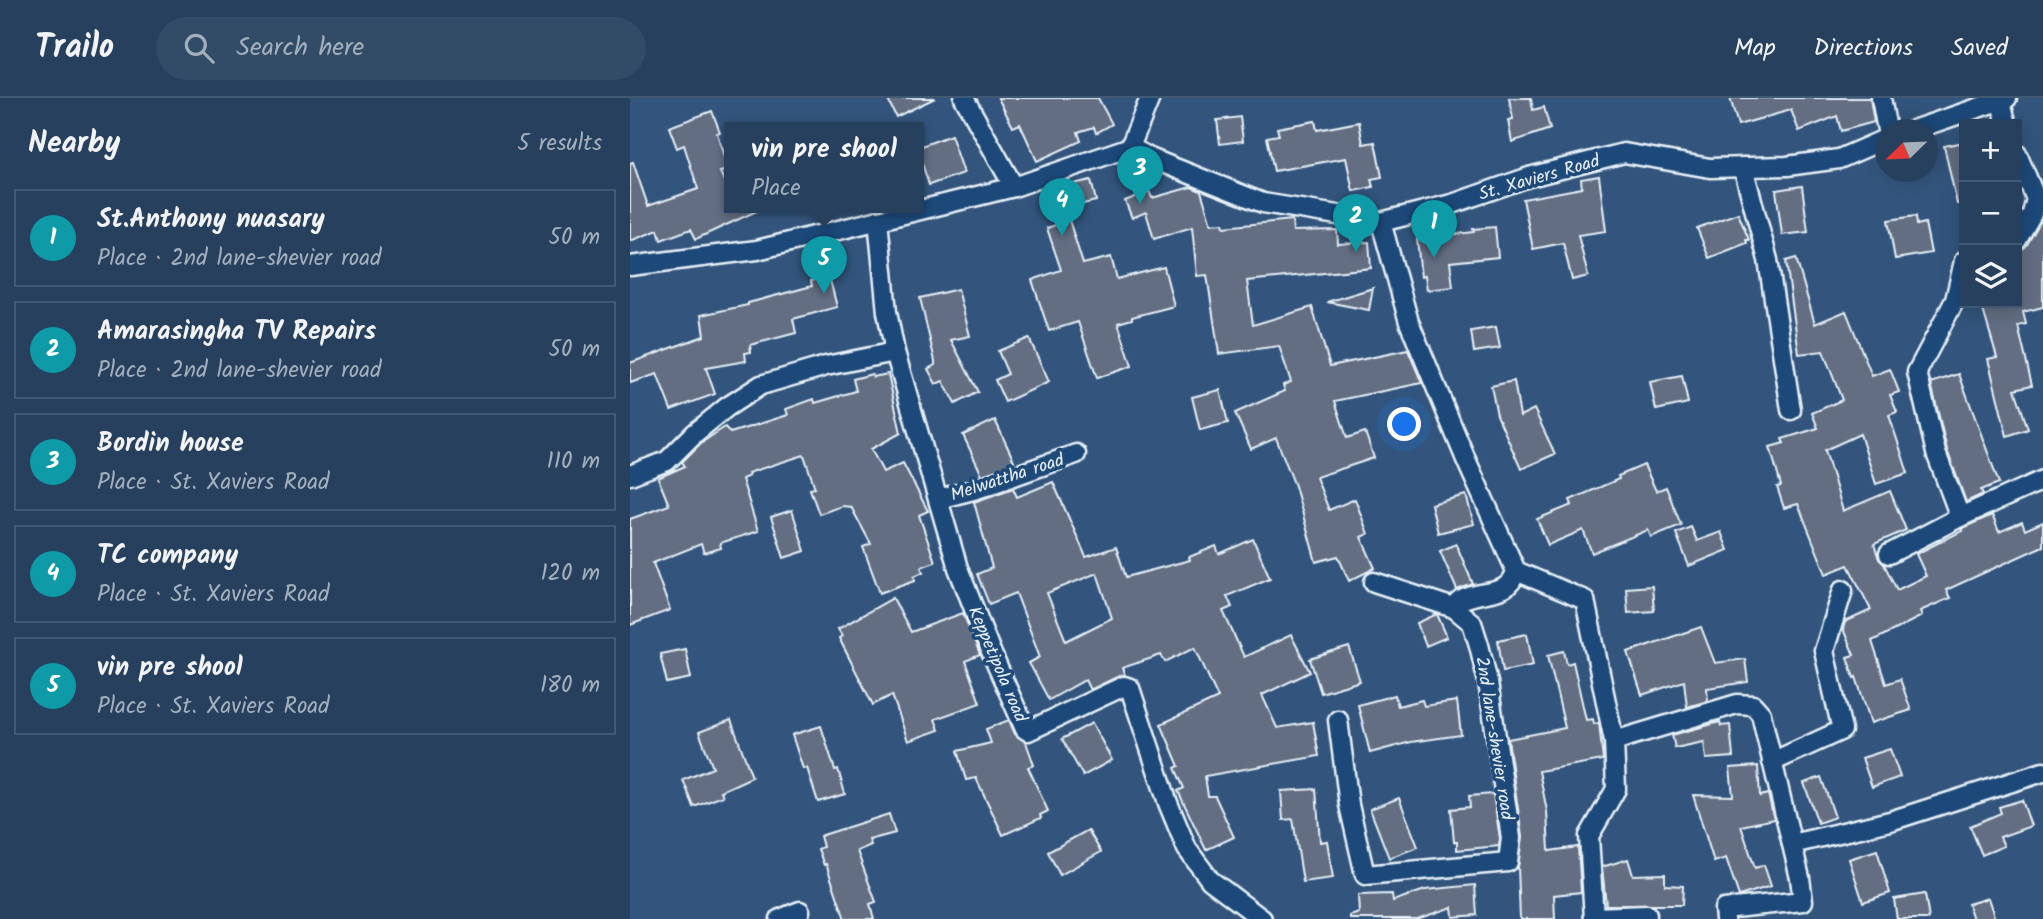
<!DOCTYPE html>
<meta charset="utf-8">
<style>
:root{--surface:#26405e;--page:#324b67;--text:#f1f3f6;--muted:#a4afbc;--line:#425973;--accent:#bca0f2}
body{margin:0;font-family:Kalam,sans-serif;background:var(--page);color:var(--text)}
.controls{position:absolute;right:21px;top:21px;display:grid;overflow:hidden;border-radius:0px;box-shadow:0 4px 18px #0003}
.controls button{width:63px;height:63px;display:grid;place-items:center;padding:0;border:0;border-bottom:2px solid var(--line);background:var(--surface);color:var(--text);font:35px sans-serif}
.compass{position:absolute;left:1245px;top:21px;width:63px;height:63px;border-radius:50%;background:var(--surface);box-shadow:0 4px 18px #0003;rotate:247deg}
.you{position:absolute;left:775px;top:327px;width:24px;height:24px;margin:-18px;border:5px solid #fff;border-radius:50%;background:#1a73e8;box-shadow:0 0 0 10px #1a73e833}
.badge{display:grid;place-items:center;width:46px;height:46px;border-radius:50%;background:var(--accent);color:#fff;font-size:23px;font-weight:700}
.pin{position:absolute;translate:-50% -58px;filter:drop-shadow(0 2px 4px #0008)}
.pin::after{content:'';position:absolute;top:37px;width:24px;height:21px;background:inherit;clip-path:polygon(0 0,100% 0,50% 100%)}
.popup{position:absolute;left:94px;top:24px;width:200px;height:91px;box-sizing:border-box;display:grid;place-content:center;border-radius:0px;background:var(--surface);filter:drop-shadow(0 2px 5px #0005);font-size:23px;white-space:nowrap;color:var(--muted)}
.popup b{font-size:26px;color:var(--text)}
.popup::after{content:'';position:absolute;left:50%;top:100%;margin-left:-14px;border:14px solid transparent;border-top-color:var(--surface)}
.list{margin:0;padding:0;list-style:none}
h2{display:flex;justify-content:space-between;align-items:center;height:91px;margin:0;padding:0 28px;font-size:30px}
h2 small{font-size:23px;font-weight:400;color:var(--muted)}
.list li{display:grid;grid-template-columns:46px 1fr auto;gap:21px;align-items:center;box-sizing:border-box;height:98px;margin:0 14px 14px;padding:0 14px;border:2px solid var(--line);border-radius:0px}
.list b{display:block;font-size:26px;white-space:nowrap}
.list p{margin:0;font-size:23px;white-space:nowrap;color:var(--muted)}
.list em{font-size:23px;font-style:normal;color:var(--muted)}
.icon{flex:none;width:38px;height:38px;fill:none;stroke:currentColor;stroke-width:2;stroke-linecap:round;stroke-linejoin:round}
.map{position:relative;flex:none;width:1413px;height:821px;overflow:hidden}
header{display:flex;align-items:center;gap:42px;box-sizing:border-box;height:98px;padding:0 35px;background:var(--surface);border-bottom:2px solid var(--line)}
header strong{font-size:33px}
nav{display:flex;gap:38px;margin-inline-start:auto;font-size:24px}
.search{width:490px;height:63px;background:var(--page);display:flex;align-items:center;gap:18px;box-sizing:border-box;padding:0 24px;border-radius:38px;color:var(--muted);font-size:26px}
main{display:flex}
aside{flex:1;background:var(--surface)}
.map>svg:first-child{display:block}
.building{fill:#636e83;stroke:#e8f1f8;stroke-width:2;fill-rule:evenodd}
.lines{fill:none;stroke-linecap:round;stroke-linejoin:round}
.minor-casing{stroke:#e8f1f8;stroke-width:23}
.minor{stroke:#1f4a7a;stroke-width:18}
.labels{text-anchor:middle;stroke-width:7;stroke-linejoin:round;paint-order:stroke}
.street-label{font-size:18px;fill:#e8f1f8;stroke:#1f4a7a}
</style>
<header>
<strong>Trailo</strong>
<div class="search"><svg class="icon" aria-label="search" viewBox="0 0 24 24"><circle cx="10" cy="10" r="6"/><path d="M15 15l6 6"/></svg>Search here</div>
<nav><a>Map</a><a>Directions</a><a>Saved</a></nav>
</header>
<main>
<aside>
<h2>Nearby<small>5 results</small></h2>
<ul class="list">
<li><span class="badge" style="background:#0f9aa8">1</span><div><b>St.Anthony nuasary</b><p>Place · 2nd lane-shevier road</p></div><em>50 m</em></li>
<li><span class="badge" style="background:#0f9aa8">2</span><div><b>Amarasingha TV Repairs</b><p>Place · 2nd lane-shevier road</p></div><em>50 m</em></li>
<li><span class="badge" style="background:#0f9aa8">3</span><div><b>Bordin house</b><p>Place · St. Xaviers Road</p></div><em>110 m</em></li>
<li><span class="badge" style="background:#0f9aa8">4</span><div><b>TC company</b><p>Place · St. Xaviers Road</p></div><em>120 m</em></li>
<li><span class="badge" style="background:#0f9aa8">5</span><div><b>vin pre shool</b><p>Place · St. Xaviers Road</p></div><em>180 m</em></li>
</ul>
</aside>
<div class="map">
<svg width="1413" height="821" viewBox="0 0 1413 821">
<rect width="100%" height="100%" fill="#33557d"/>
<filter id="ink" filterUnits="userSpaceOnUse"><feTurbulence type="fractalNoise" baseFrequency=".0143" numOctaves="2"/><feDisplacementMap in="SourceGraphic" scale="14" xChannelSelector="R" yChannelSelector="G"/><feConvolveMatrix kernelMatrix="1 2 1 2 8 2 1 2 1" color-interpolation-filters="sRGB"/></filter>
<g filter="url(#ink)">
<g class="building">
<polygon points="257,0 305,0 266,19"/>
<polygon points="368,0 468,0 482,26 466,35 464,29 448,34 451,43 407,63 390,26 383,29"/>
<polygon points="879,0 901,0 903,12 914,9 920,31 882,44 878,22 883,21"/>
<polygon points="1100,0 1240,0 1244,24 1211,33 1207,18 1169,33 1161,12 1108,27"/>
<polygon points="82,13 90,34 87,35 98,72 90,74 100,96 100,110 133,110 66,141 61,131 31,142 28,132 0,143 0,65 3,64 18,108 68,91 54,47 47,50 39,29"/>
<polygon points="610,19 613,43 590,46 587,22"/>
<polygon points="685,23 687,32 729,24 733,46 745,44 752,79 741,81 743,89 723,93 716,60 644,73 637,39 649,37 647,30"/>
<polygon points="321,37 334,75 299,87 289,56 289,49"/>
<polygon points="1334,44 1334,105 1327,106 1314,48"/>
<polygon points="969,78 976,133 948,137 958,178 942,182 933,145 903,151 893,101 952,90 951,81"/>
<polygon points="461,82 466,103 435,110 430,89"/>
<polygon points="1172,88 1178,134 1152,137 1146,92"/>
<polygon points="561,89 571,93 581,126 593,125 594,129 662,122 663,133 707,132 708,146 739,144 741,170 617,183 623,227 682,209 700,268 778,252 792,285 705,303 717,340 735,334 744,360 686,379 699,412 725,401 738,436 731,439 745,470 719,483 708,458 686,464 665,388 646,340 621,351 605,315 655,293 653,287 661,284 649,248 589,256 577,177 567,178 562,129 524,141 516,114 502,120 495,103 519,93 522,100"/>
<polygon points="1108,115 1119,142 1116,142 1117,145 1079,160 1067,130"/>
<polygon points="1286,118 1287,127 1295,125 1301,155 1265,161 1258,122"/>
<polygon points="439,122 453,166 481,159 487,181 534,169 544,208 502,219 502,221 488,225 502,268 467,280 448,224 419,233 402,182 431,172 417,130"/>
<polygon points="1410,124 1413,124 1413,209 1393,214 1396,226 1388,228 1402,287 1385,291 1398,331 1377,338 1358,261 1367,259 1351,205 1387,205 1387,153 1396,148"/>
<polygon points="865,129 868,159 820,164 823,189 797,192 795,178 791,179 787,141 844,134 843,131"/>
<polygon points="1166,160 1185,226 1216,213 1242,278 1260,271 1269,294 1260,297 1267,314 1259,317 1278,375 1246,386 1230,336 1195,352 1213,413 1260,393 1276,432 1244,446 1249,461 1254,466 1267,492 1296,478 1286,456 1332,433 1332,431 1335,429 1362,417 1369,434 1392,424 1395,432 1413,424 1413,448 1316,492 1320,500 1290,513 1292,518 1242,543 1256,586 1270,581 1281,612 1241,625 1226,579 1224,580 1217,559 1224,557 1213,531 1215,524 1241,512 1218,467 1196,476 1168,406 1154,410 1147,389 1151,388 1140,349 1154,345 1152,341 1188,330 1182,315 1212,302 1193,253 1169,256 1156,163"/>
<polygon points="199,178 207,209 163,221 166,235 120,247 121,254 115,255 116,263 76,270 85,296 41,312 27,276 0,285 0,265 74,238 71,217 118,207 118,205 182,188 181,183"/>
<polygon points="743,190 739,212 697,204"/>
<polygon points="328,191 340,238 321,242 348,294 325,306 313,283 306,286 298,271 305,267 305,263 290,200"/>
<polygon points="866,229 870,250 844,254 841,233"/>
<polygon points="399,240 419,284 375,304 365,282 378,276 368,253"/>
<polygon points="242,276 243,279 258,276 271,335 241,351 253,374 273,365 298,413 289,417 305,464 291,469 293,474 284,478 285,482 250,495 233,449 241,446 221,409 212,408 189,416 180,391 185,390 174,357 118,375 119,378 112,381 128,433 90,445 91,450 74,455 71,446 23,465 40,512 0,527 0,421 39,407 28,380 55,368 52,364 71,345 95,329 100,335 158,317 156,311 184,301 185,305 226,293 223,281"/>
<polygon points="1329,276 1369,385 1351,392 1353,396 1336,404 1317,352 1301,285"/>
<polygon points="1052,278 1058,305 1026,312 1020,284"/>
<polygon points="884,283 890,318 904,311 925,356 891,371 867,317 861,288"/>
<polygon points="590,292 598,325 570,332 562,299"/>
<polygon points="365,322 384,363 376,369 352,377 333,337"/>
<polygon points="1014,367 1026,393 1036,389 1051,427 1021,439 1018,432 962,455 953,432 918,447 907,421 942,407 940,402 989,381 988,378"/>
<path d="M 423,384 L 456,459 L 486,449 L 496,479 L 560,462 L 559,459 L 586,448 L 589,456 L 623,441 L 640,480 L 597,498 L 602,509 L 593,513 L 614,559 L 661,537 L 680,574 L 632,597 L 647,630 L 683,624 L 689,658 L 575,678 L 578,698 L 585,698 L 604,739 L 576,752 L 548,693 L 554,690 L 545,670 L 549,668 L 531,626 L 588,600 L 565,549 L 535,564 L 531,557 L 492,570 L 495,577 L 489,578 L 460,592 L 455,582 L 419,602 L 399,565 L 410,559 L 386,495 L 359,506 L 347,476 L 362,470 L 344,404 L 383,390 L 387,399 ZM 467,475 L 482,520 L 436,543 L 417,495 Z"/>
<polygon points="836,397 844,426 808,435 801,406"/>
<polygon points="162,412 175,453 154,460 141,419"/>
<polygon points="1061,429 1067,443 1091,434 1098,452 1059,468 1046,435"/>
<polygon points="826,446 843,486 827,492 810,453"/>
<polygon points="1022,488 1024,513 998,515 996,490"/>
<polygon points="263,500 281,534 333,515 350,557 335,563 350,605 305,621 309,632 278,643 262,597 243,607 209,540 212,538 208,531"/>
<polygon points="807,516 817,539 796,548 787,525"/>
<polygon points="1071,529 1085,565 1115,561 1118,584 1077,590 1078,603 1057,609 1054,583 1012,597 998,554"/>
<polygon points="897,536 903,567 873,573 868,542"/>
<polygon points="719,549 730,583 691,595 680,561"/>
<polygon points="55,551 61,580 37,585 30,556"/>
<polygon points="934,553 937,566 943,564 956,622 963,621 964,626 969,625 973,662 909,673 917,713 919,753 948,749 951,794 924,797 925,821 890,821 888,769 892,739 878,641 935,630 918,557"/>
<polygon points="765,597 768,608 792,602 794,608 827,603 831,637 781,644 740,655 728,607"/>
<polygon points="101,622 122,679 91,693 93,698 64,709 53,682 83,670 69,634"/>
<polygon points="379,622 385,636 396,644 404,667 398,669 418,713 410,717 411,720 373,737 346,680 336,682 327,653 361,645 356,631"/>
<polygon points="1090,624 1091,628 1100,627 1103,659 1076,661 1074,644 1045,650 1042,637"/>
<polygon points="462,625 482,662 453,678 432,641"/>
<polygon points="191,628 205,672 208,671 215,696 188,704 177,670 173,671 162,637"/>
<polygon points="1260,651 1270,679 1242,689 1232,660"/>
<polygon points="1128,668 1130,698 1138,696 1144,721 1111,728 1125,770 1134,767 1141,788 1109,798 1096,760 1084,764 1063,697 1103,698 1100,670"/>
<polygon points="1191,679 1205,719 1188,725 1174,685"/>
<polygon points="686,691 690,744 697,743 703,780 673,784 663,721 653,722 651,693"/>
<polygon points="863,696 870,740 869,748 827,752 827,744 824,744 821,711 840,709 839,698"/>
<polygon points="769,700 788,749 759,760 740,711"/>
<polygon points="1392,702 1401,728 1370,739 1374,748 1352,757 1340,728 1371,715 1369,709"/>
<polygon points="259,716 265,735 239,742 241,747 227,753 246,804 240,806 244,821 215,821 196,766 194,767 188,751 193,749 190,738"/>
<polygon points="458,732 471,754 430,777 418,754"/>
<polygon points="1247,752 1260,795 1233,804 1219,761"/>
<polygon points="998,761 1003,777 1035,776 1035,787 1053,788 1052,807 976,807 972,769"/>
<polygon points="845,787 847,817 823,819 822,809 787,821 720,821 720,818 729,815 728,797 762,796 763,803 795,792"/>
<polygon points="1295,796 1299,821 1267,821 1264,801"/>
<polygon points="1358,800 1365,821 1343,821 1338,806"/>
</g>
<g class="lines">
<defs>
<g id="minor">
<polyline points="334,0 384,89"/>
<polyline points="1251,0 1257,32"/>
<polyline points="1370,2 1377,26"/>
<polyline points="1283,32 1377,0"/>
<polyline points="500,49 520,0"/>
<polyline points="1387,56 1406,101 1402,116 1387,142"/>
<polyline points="1113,69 1138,162 1161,312"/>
<polyline points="248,122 257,214 265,254 328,470 361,554 395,631 398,633 494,588 500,590 538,705 557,751 580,782 632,821"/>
<polyline points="0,168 127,152 384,89 500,49 520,60 633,105 751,124 822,106 899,79 994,55 1080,70 1157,68 1209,61 1255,41"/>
<polyline points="0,377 37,363 65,335 97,309 131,287 196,268 265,254"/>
<polyline points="308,401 347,391 446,356"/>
<polyline points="1330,419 1306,355 1287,274 1325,202 1334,163"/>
<polyline points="1259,456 1330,419 1413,382"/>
<polyline points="886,473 955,502 984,643 986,691 959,738 964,821"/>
<polyline points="744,484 824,510"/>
<path d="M 708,622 L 719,707 L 735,777 L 878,764 L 881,740 L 858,584 L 849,547 L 842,525 L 824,510 C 827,507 829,504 832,502 C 851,491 879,500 886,473 L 837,364 L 779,224 L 751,124"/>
<polyline points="984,643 1107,606 1123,607 1131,616 1170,780 1173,803 1094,811 1095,821"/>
<polyline points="1142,664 1212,632 1194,553 1213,492"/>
<polyline points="1162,746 1260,723 1413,674"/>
<polyline points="964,819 1017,817"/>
<polyline points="150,821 170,813"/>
</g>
</defs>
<use href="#minor" class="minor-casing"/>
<use href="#minor" class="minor"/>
</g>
</g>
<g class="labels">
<g class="street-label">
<text transform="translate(909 79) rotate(-16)" y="6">St. Xaviers Road</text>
<text transform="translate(377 379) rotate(-18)" y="6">Melwattha road</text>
<text transform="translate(368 566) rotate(67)" y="6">Keppetipola road</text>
<text transform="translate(865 640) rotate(81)" y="6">2nd lane-shevier road</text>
</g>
</g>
</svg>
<div class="controls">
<button>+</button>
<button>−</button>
<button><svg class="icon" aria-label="layers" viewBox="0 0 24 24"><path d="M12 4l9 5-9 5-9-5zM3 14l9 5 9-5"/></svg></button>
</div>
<svg class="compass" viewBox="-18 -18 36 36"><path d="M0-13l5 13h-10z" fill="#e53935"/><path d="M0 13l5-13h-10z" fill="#a4afbc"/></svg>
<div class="you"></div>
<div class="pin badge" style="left:804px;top:160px;background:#0f9aa8">1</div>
<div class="pin badge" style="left:726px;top:154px;background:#0f9aa8">2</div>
<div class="pin badge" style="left:510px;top:106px;background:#0f9aa8">3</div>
<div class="pin badge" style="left:432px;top:138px;background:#0f9aa8">4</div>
<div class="pin badge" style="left:194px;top:196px;background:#0f9aa8">5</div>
<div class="popup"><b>vin pre shool</b>Place</div>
</div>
</main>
